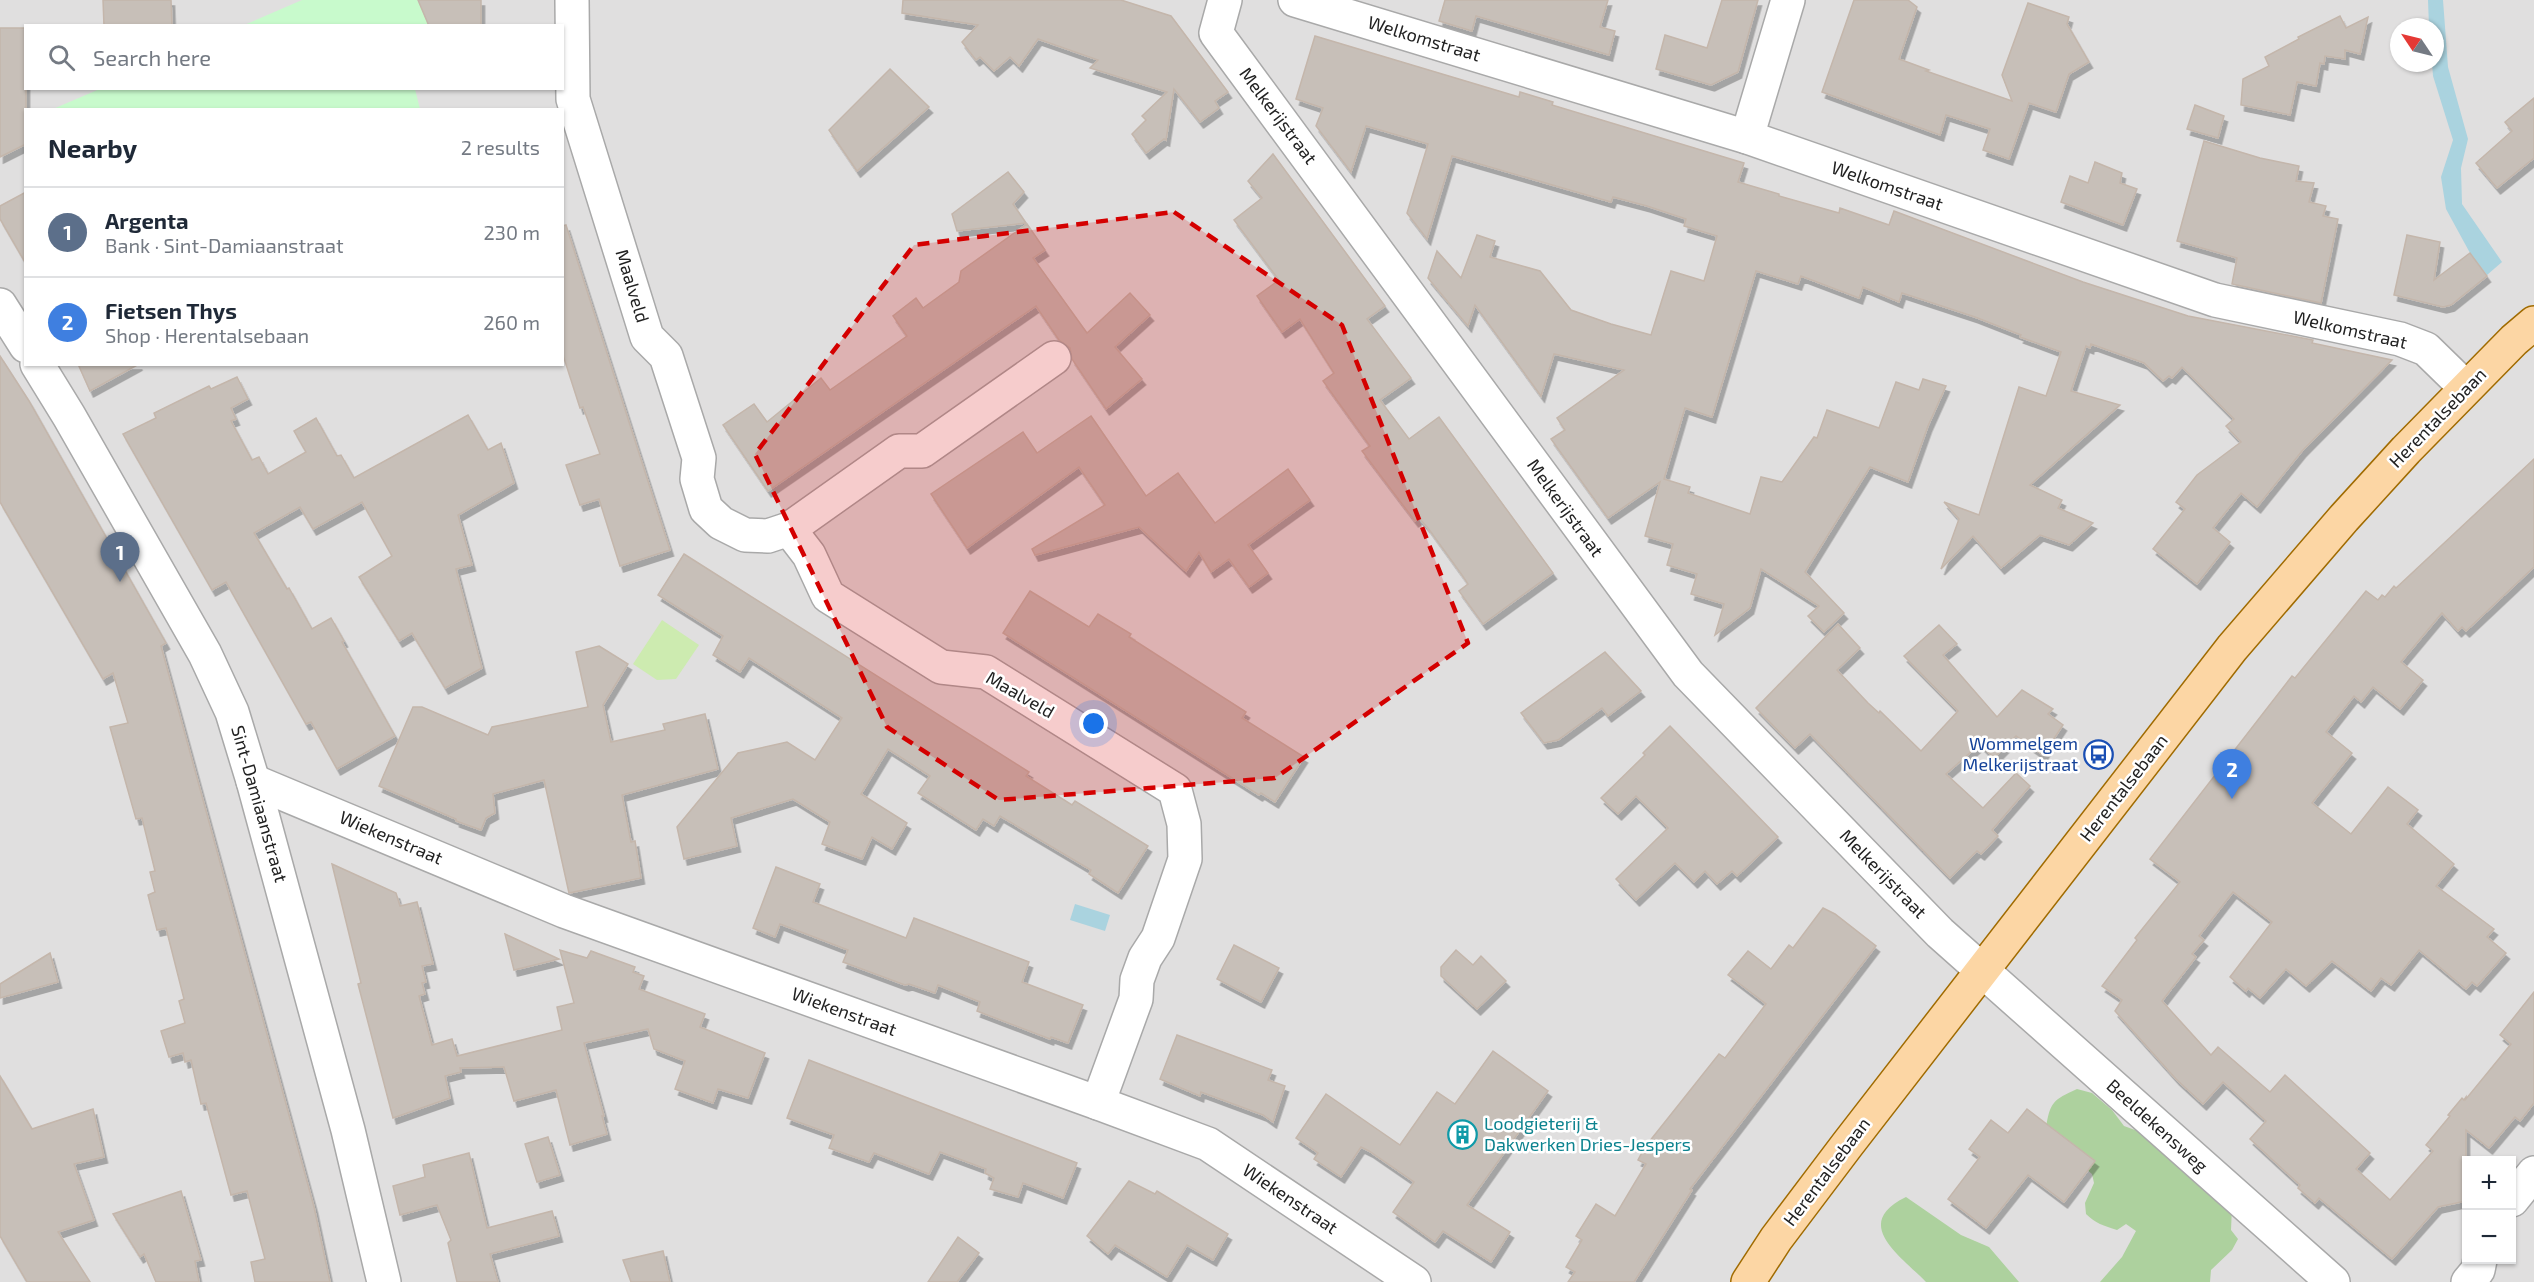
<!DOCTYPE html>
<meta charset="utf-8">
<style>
:root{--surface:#fff;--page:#f2f2f3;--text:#1f2937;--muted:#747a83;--line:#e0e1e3;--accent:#d40000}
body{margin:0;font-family:"Exo 2",sans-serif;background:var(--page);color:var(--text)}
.controls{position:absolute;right:18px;bottom:18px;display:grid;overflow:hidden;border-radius:0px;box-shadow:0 2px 4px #0004}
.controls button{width:54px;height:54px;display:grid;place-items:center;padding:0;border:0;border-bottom:2px solid var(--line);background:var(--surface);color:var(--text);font:30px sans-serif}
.compass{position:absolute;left:2390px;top:18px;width:54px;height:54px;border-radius:50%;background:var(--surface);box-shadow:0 2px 4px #0004;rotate:305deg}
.you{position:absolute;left:1094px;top:724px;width:21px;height:21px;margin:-15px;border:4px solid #fff;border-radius:50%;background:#1a73e8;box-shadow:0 0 0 9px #1a73e833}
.badge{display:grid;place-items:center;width:39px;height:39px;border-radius:50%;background:var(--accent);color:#fff;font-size:20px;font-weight:700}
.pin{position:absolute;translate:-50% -50px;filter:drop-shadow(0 2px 3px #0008)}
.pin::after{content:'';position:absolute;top:32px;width:21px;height:18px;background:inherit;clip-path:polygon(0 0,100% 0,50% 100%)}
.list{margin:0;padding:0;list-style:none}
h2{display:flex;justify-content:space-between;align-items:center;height:78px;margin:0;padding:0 24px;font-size:26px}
h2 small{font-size:20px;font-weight:400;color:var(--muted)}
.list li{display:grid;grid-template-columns:39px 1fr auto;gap:18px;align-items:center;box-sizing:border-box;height:90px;padding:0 24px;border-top:2px solid var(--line)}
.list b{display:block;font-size:22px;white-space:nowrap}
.list p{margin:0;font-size:20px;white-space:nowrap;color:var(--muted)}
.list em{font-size:20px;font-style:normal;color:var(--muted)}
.icon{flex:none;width:33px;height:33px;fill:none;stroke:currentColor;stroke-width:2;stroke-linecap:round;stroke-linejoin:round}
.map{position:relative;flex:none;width:2534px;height:1282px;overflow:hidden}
.search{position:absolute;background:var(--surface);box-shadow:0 2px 4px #0004;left:24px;top:24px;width:540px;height:66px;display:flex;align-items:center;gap:15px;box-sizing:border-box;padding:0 21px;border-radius:0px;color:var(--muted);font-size:22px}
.panel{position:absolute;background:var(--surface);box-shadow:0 2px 4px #0004;left:24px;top:108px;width:540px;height:258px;border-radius:0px}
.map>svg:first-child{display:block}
.residential{fill:#e0dfdf;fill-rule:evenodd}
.grass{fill:#cdebb0}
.forest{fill:#add19e}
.park{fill:#c8facc}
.water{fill:#aad3df}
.building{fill:#c7bfb8;stroke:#c4b6ab;stroke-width:1.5;filter:url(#shadow)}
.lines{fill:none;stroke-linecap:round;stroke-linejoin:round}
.minor-casing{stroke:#a9a9a9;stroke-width:36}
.major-casing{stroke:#a06b00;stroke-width:36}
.minor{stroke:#fff;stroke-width:33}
.major{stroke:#fcd6a4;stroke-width:33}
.marked{fill:#d40000;fill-opacity:0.2;stroke:#d40000;stroke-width:4.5;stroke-dasharray:12 8;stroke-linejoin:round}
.labels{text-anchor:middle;stroke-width:5;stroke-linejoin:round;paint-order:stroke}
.street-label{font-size:18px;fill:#222;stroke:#fff}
.transit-label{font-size:18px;fill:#164399;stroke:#fff;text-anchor:end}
.culture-label{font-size:18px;fill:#0d838f;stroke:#fff;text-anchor:start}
</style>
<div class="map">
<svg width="2534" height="1282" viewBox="0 0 2534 1282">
<defs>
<filter id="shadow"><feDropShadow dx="3.5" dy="6" stdDeviation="0" flood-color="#0004"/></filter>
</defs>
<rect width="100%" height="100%" fill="#f2efe9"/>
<path class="residential" d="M 0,0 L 2534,0 L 2534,1282 L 0,1282 ZM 26,26 L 562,26 L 562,88 L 26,88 ZM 2399,27 L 2435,27 L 2435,63 L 2399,63 ZM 26,110 L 562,110 L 562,364 L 26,364 ZM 2466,1160 L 2512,1160 L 2512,1260 L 2466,1260 Z"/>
<polygon class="grass" points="662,620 699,645 676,679 657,680 633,664"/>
<g class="forest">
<path d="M 2077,1089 L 2092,1093 L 2112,1110 L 2124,1126 L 2146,1134 L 2232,1207 L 2231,1230 L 2238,1239 L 2232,1250 L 2211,1270 L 2210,1282 L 2100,1282 L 2122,1257 L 2136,1231 L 2126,1224 L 2117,1230 C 2104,1226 2095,1223 2086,1214 L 2085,1203 L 2094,1183 L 2092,1174 L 2062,1149 L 2046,1128 C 2050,1102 2053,1100 2077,1089 Z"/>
<path d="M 1906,1197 L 1961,1235 L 1989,1247 L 2019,1282 L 1926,1282 C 1902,1257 1850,1224 1906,1197 Z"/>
</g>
<g class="park">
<polygon points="302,0 418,0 429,26 242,26"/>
<polygon points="102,88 415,89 420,109 53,109"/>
</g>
<g class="water">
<polygon points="2428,0 2443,0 2448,67 2468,139 2461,168 2462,204 2502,262 2487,275 2470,253 2446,209 2441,177 2453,140 2433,76 2432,63 2435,63 2435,27 2429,27"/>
<polygon points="1075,904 1110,915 1105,931 1070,920"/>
</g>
<g class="building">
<polygon points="103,0 171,0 172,26 104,26"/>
<polygon points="418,0 481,0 481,26 429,26"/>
<polygon points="903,0 1121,0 1171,16 1228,92 1215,101 1219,108 1200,122 1174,89 1166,140 1164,139 1146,153 1132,134 1146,120 1142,116 1167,92 1090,68 1098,60 1038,39 1019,66 1010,57 994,71 980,57 976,60 962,42 978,25 902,13"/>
<polygon points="1445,0 1608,0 1600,27 1615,31 1609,55 1476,16 1472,31 1439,21"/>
<polygon points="1722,0 1758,0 1738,72 1711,85 1656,69 1665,35 1707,48"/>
<polygon points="1854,0 1908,0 1917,7 1899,59 1929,70 1926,71 2012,101 2002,75 2028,3 2069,17 2067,24 2089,62 2069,74 2056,112 2029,103 2009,159 1983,150 1990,129 1946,115 1940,135 1822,92"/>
<polygon points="2340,16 2346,28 2368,17 2360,54 2345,50 2345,59 2325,56 2324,64 2320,63 2316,86 2297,82 2290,115 2241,105 2243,79 2269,66 2265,57 2299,39 2298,37"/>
<polygon points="0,28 26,28 26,144 0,157"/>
<polygon points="1315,36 1519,97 1520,92 1553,102 1552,105 1744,163 1738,182 1779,194 1779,196 1839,213 1840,208 1889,225 1894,211 2083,282 2188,316 2313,340 2312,343 2392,360 2302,451 2257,507 2241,493 2213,528 2230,542 2197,584 2153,549 2185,509 2176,502 2197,475 2241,442 2226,426 2234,419 2182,367 2172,378 2169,376 2163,381 2144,363 2091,344 2090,348 2086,346 2071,391 2120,405 2030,485 2062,500 2058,508 2093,523 2069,545 2040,535 2001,568 1973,536 1941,569 1959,519 1944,502 1979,515 2019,387 2046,396 2061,352 2020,337 2021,335 1975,317 1902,293 1899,302 1863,287 1859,298 1801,276 1798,284 1756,271 1712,417 1685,408 1664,479 1690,487 1688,493 1750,514 1761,477 1782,482 1814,437 1817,438 1827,410 1879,428 1896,382 1919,390 1923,379 1946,386 1928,426 1908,482 1870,467 1805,572 1844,613 1824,632 1808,616 1819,606 1761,569 1750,608 1715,635 1724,604 1691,594 1697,574 1667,565 1673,544 1645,536 1660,482 1608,518 1551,439 1565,430 1557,418 1624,370 1554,354 1541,396 1475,305 1468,326 1428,278 1437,251 1461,278 1477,235 1495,241 1490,257 1540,271 1571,310 1611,324 1651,335 1671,271 1704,281 1717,236 1684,226 1686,219 1647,206 1613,197 1611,202 1452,156 1427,239 1407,213 1428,144 1366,126 1351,172 1316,126 1323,108 1296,99"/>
<polygon points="890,69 929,107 857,171 829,130"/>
<polygon points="2534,98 2534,158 2497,188 2476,163 2512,131 2505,122"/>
<polygon points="2195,105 2224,116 2218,138 2187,129"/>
<polygon points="2204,141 2260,158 2299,166 2296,181 2314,183 2309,202 2326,206 2323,216 2338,219 2321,303 2232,284 2237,258 2177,241"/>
<polygon points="1273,154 1385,306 1367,319 1411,378 1380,400 1409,439 1439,417 1553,573 1483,624 1459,591 1468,584 1462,575 1428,528 1419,518 1415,521 1362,451 1370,446 1323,381 1334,373 1300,319 1282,332 1257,296 1279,280 1234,220 1262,198 1248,181"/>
<polygon points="2095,162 2122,173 2120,183 2137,189 2123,225 2061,202 2070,176 2088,183"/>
<polygon points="1008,172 1024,192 1013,204 1026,223 957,231 952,214"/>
<polygon points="26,192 26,264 0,219 0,206"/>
<polygon points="1027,224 1045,250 1033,258 1087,333 1130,293 1150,315 1115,347 1142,379 1106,409 1072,359 1070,348 1059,340 1036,306 768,491 723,425 754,404 767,422 821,378 830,390 907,336 893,316 916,298 923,308 959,282 961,271"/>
<polygon points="566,225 670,550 620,566 599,499 580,505 566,465 600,454 583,407 580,408 562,352 562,226"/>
<polygon points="2407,235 2440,242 2434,280 2470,253 2487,276 2451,305 2443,307 2394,295"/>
<polygon points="0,356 29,401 166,643 161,646 283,1093 314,1207 330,1282 255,1282 251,1262 265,1259 247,1191 231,1195 206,1103 201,1104 191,1060 185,1062 183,1053 169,1057 161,1031 185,1023 179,1001 184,999 166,928 157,930 148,895 155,892 150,872 155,871 142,818 136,819 110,727 128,723 113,673 103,679 0,502"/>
<polygon points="78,364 139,364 90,391"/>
<polygon points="237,377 248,399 231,408 236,419 231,421 252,460 259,457 268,474 306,452 294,431 316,418 337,456 341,455 354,478 468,415 488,450 501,443 514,483 458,515 472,565 456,569 482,668 445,688 412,633 399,641 359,577 392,556 362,502 313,529 300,507 254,533 287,589 289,588 312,629 331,618 344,641 342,642 395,736 337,769 311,722 306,724 226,582 212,590 123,434 156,418 154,413 209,386 211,389"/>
<polygon points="1091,416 1146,496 1178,473 1215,523 1288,469 1310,500 1248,545 1268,573 1249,587 1229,559 1211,572 1199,552 1186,571 1139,527 1035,555 1032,549 1105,505 1079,467 967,548 931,494 1023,432 1037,453"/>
<polygon points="2534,459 2534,567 2466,631 2462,627 2458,631 2442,613 2401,662 2423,680 2400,709 2373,687 2361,702 2354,696 2326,732 2352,753 2312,803 2351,834 2388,787 2418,810 2407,824 2454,864 2436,886 2494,929 2487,937 2506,953 2477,986 2472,982 2466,989 2419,950 2391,985 2381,978 2371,991 2332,961 2306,986 2286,969 2260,998 2248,988 2246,991 2230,977 2272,922 2233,892 2199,936 2204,940 2192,954 2196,957 2162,1001 2211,1055 2218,1047 2270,1092 2285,1075 2370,1153 2356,1169 2390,1200 2433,1151 2426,1145 2450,1116 2448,1115 2462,1098 2464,1100 2466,1097 2466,1099 2511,1044 2500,1035 2534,992 2534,1103 2520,1121 2515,1117 2489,1148 2466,1130 2466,1201 2438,1207 2392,1259 2319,1198 2315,1203 2298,1188 2300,1185 2250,1139 2266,1121 2223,1082 2203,1104 2176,1079 2115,1011 2122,1000 2102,986 2137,940 2135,938 2180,882 2150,859 2292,676 2295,678 2366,591 2378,600 2382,595 2385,597 2394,586 2396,588"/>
<polygon points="684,554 1029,772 1026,776 1072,805 1075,801 1148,846 1118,893 1089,874 1091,870 1000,816 994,826 983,819 976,830 918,793 930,776 888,749 861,794 907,823 892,849 872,837 862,859 822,844 830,822 793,799 731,818 737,846 684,859 677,827 738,753 787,742 815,760 842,718 749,658 740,672 713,655 723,636 658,595"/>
<polygon points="1030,591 1089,627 1098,614 1131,634 1129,637 1246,712 1242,718 1304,757 1275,802 1261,793 1259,795 1003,633"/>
<polygon points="1838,624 1860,648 1837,670 1868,703 1879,713 1880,711 1921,751 1958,711 1904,656 1939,625 1957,644 1943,655 1997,717 2022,690 2053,709 2048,714 2063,725 2043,755 2016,736 1994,758 1980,744 1946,774 1983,808 2016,773 2030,786 1992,830 1998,836 1981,854 1977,851 1950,878 1810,734 1795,748 1756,708"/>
<polygon points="599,646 628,664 603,705 611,742 665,730 663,724 705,714 718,769 622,795 631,842 635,841 641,878 569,893 544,780 493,794 495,813 486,818 481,830 456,821 456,819 451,817 379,786 413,707 422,707 488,735 492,727 588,707 576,652"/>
<polygon points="1605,652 1641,691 1608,716 1602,708 1558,740 1544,743 1521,713"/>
<polygon points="1670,726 1778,837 1737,876 1732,871 1717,884 1705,871 1694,882 1675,863 1636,900 1616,879 1668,828 1636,796 1618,814 1601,798 1645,755 1643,753"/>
<polygon points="332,864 396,893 400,906 417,902 433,964 422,966 426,982 422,983 425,994 419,996 432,1045 452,1039 457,1056 562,1030 557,1007 574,1003 560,950 587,958 591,951 635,967 633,972 644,976 639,989 705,1014 700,1027 765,1053 748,1098 718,1089 713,1103 675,1089 685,1061 654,1049 648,1029 584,1043 604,1116 602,1116 607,1134 570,1145 556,1090 514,1101 504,1067 460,1068 461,1072 445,1076 450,1098 393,1118 358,984 361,983"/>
<polygon points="776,867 820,884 813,902 906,938 914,918 1029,962 1022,982 1083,1005 1068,1043 1051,1037 1050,1039 977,1011 980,1002 938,985 935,993 909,984 905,985 843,962 848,950 780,924 775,937 753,928"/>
<polygon points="1823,908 1835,914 1876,946 1690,1189 1692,1190 1634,1282 1568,1282 1575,1272 1566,1267 1582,1240 1576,1236 1596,1204 1615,1216 1646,1164 1638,1160 1645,1147 1719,1054 1725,1058 1766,1004 1728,975 1748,951 1771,969 1789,945 1793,948"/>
<polygon points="505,934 559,959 514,970"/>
<polygon points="1234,945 1279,968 1261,1002 1217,979"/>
<polygon points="1456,950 1473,965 1481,956 1506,981 1477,1009 1441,976 1441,967"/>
<polygon points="50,953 58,982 0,998 0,984"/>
<polygon points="1177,1035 1272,1070 1268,1080 1285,1086 1273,1122 1263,1115 1201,1092 1200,1096 1160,1079"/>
<polygon points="1493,1051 1548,1091 1467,1205 1510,1232 1491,1262 1443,1231 1435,1242 1393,1212 1414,1182 1369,1151 1361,1147 1341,1177 1314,1159 1318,1153 1296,1138 1326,1094 1400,1145 1437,1092 1455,1104"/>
<polygon points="809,1060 1077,1163 1063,1198 1023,1183 1018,1197 990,1189 994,1178 985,1173 986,1169 940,1152 929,1174 874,1153 869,1162 829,1148 834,1135 787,1118"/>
<polygon points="0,1076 32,1129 93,1109 104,1157 74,1164 94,1220 58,1232 90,1282 27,1282 0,1236"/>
<polygon points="2027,1109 2095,1161 2064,1202 2028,1175 1986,1228 1948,1199 1980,1157 1969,1149 1991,1120 2008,1133"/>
<polygon points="548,1137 560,1175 537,1182 525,1144"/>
<polygon points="469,1153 487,1228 552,1211 559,1236 490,1254 498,1282 457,1282 448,1243 451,1240 437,1205 400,1215 393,1186 425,1177 423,1165"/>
<polygon points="1129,1181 1155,1194 1157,1191 1228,1234 1213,1260 1187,1245 1167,1277 1115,1245 1108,1254 1087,1236"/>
<polygon points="181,1191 201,1260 195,1261 199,1282 156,1282 144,1254 140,1257 113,1214"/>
<polygon points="958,1237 979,1253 957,1282 928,1282"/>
<polygon points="663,1251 670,1282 631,1282 623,1260"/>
</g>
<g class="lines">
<defs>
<g id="minor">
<polyline points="572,0 573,99 647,337 666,356 699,458 697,479 706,509 721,523 745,535 768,536 789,529 899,451 922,451 1054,358"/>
<polyline points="1225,0 1216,33 1688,674 1940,933 2333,1282"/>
<polyline points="1295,0 1747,137 2215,300 2400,339 2426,349 2466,388"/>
<polyline points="1747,137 1788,0"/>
<polyline points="0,305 26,346"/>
<polyline points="37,364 69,416 205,654 232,712 253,781 348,1130 384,1282"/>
<polyline points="789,529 809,555 828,596 941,667 986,672 1175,790 1184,824 1185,859 1158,938 1145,958 1137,980 1136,999 1098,1103"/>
<polyline points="253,781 564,911 1098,1103 1208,1144 1414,1282"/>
<polyline points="2512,1200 2534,1173"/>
<polyline points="2468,1282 2478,1270 2480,1260"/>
</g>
<polyline id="major" points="1748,1282 1776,1239 1847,1145 2232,648 2344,518 2406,450 2514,340 2534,323"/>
</defs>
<use href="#minor" class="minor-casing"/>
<use href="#major" class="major-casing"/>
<use href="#minor" class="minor"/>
<use href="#major" class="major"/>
</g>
<path class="marked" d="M 1174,212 L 1342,325 L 1468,643 L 1275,778 L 999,800 L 887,727 L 755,454 L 914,245 Z"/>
<defs>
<symbol id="bus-ring" viewBox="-11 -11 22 22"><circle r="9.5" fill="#fff" stroke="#1a4fb4" stroke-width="1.5"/><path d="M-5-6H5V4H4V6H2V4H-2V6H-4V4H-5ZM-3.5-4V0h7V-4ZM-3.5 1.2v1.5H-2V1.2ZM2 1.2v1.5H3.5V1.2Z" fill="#1a4fb4"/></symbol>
<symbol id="building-ring" viewBox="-11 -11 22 22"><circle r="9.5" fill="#fff" stroke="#0f9aa8" stroke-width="1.5"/><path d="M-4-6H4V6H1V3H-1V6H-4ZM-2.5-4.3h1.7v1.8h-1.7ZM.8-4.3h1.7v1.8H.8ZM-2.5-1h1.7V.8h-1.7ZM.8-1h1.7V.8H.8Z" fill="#0f9aa8"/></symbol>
</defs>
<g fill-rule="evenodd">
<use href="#bus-ring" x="2082" y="738" width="33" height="33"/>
<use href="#building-ring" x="1446" y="1118" width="33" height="33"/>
</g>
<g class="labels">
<g class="street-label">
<text transform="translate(1424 39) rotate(17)" y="6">Welkomstraat</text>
<text transform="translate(1278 116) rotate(53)" y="6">Melkerijstraat</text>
<text transform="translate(1887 186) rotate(19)" y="6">Welkomstraat</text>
<text transform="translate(632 286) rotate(73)" y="6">Maalveld</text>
<text transform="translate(2350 330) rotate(13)" y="6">Welkomstraat</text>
<text transform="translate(2438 418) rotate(-46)" y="6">Herentalsebaan</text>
<text transform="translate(1565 508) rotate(54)" y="6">Melkerijstraat</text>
<text transform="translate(1020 695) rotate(30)" y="6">Maalveld</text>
<text transform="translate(2124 788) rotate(-52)" y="6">Herentalsebaan</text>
<text transform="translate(259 804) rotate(74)" y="6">Sint-Damiaanstraat</text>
<text transform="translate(391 838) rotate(23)" y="6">Wiekenstraat</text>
<text transform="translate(1883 874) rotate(46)" y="6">Melkerijstraat</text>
<text transform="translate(844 1012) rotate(20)" y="6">Wiekenstraat</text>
<text transform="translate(2157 1126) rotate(42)" y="6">Beeldekensweg</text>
<text transform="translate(1827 1172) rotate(-53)" y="6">Herentalsebaan</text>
<text transform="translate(1290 1199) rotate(34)" y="6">Wiekenstraat</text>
</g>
<g class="transit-label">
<text x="2078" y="750">Wommelgem<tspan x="2078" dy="21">Melkerijstraat</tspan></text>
</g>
<g class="culture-label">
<text x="1484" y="1130">Loodgieterij &amp;<tspan x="1484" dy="21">Dakwerken Dries-Jespers</tspan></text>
</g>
</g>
</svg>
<div class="controls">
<button>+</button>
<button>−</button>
</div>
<svg class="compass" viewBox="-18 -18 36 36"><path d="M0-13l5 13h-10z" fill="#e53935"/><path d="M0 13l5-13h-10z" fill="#747a83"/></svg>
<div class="you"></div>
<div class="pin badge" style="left:120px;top:582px;background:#5c6f8a">1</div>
<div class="pin badge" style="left:2232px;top:799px;background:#3f7fe0">2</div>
<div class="search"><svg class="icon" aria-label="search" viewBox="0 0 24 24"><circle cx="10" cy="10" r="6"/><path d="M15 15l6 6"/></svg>Search here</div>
<section class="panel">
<h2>Nearby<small>2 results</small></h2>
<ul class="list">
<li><span class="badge" style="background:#5c6f8a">1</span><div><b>Argenta</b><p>Bank · Sint-Damiaanstraat</p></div><em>230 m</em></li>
<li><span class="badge" style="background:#3f7fe0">2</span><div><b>Fietsen Thys</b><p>Shop · Herentalsebaan</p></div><em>260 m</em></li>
</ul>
</section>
</div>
